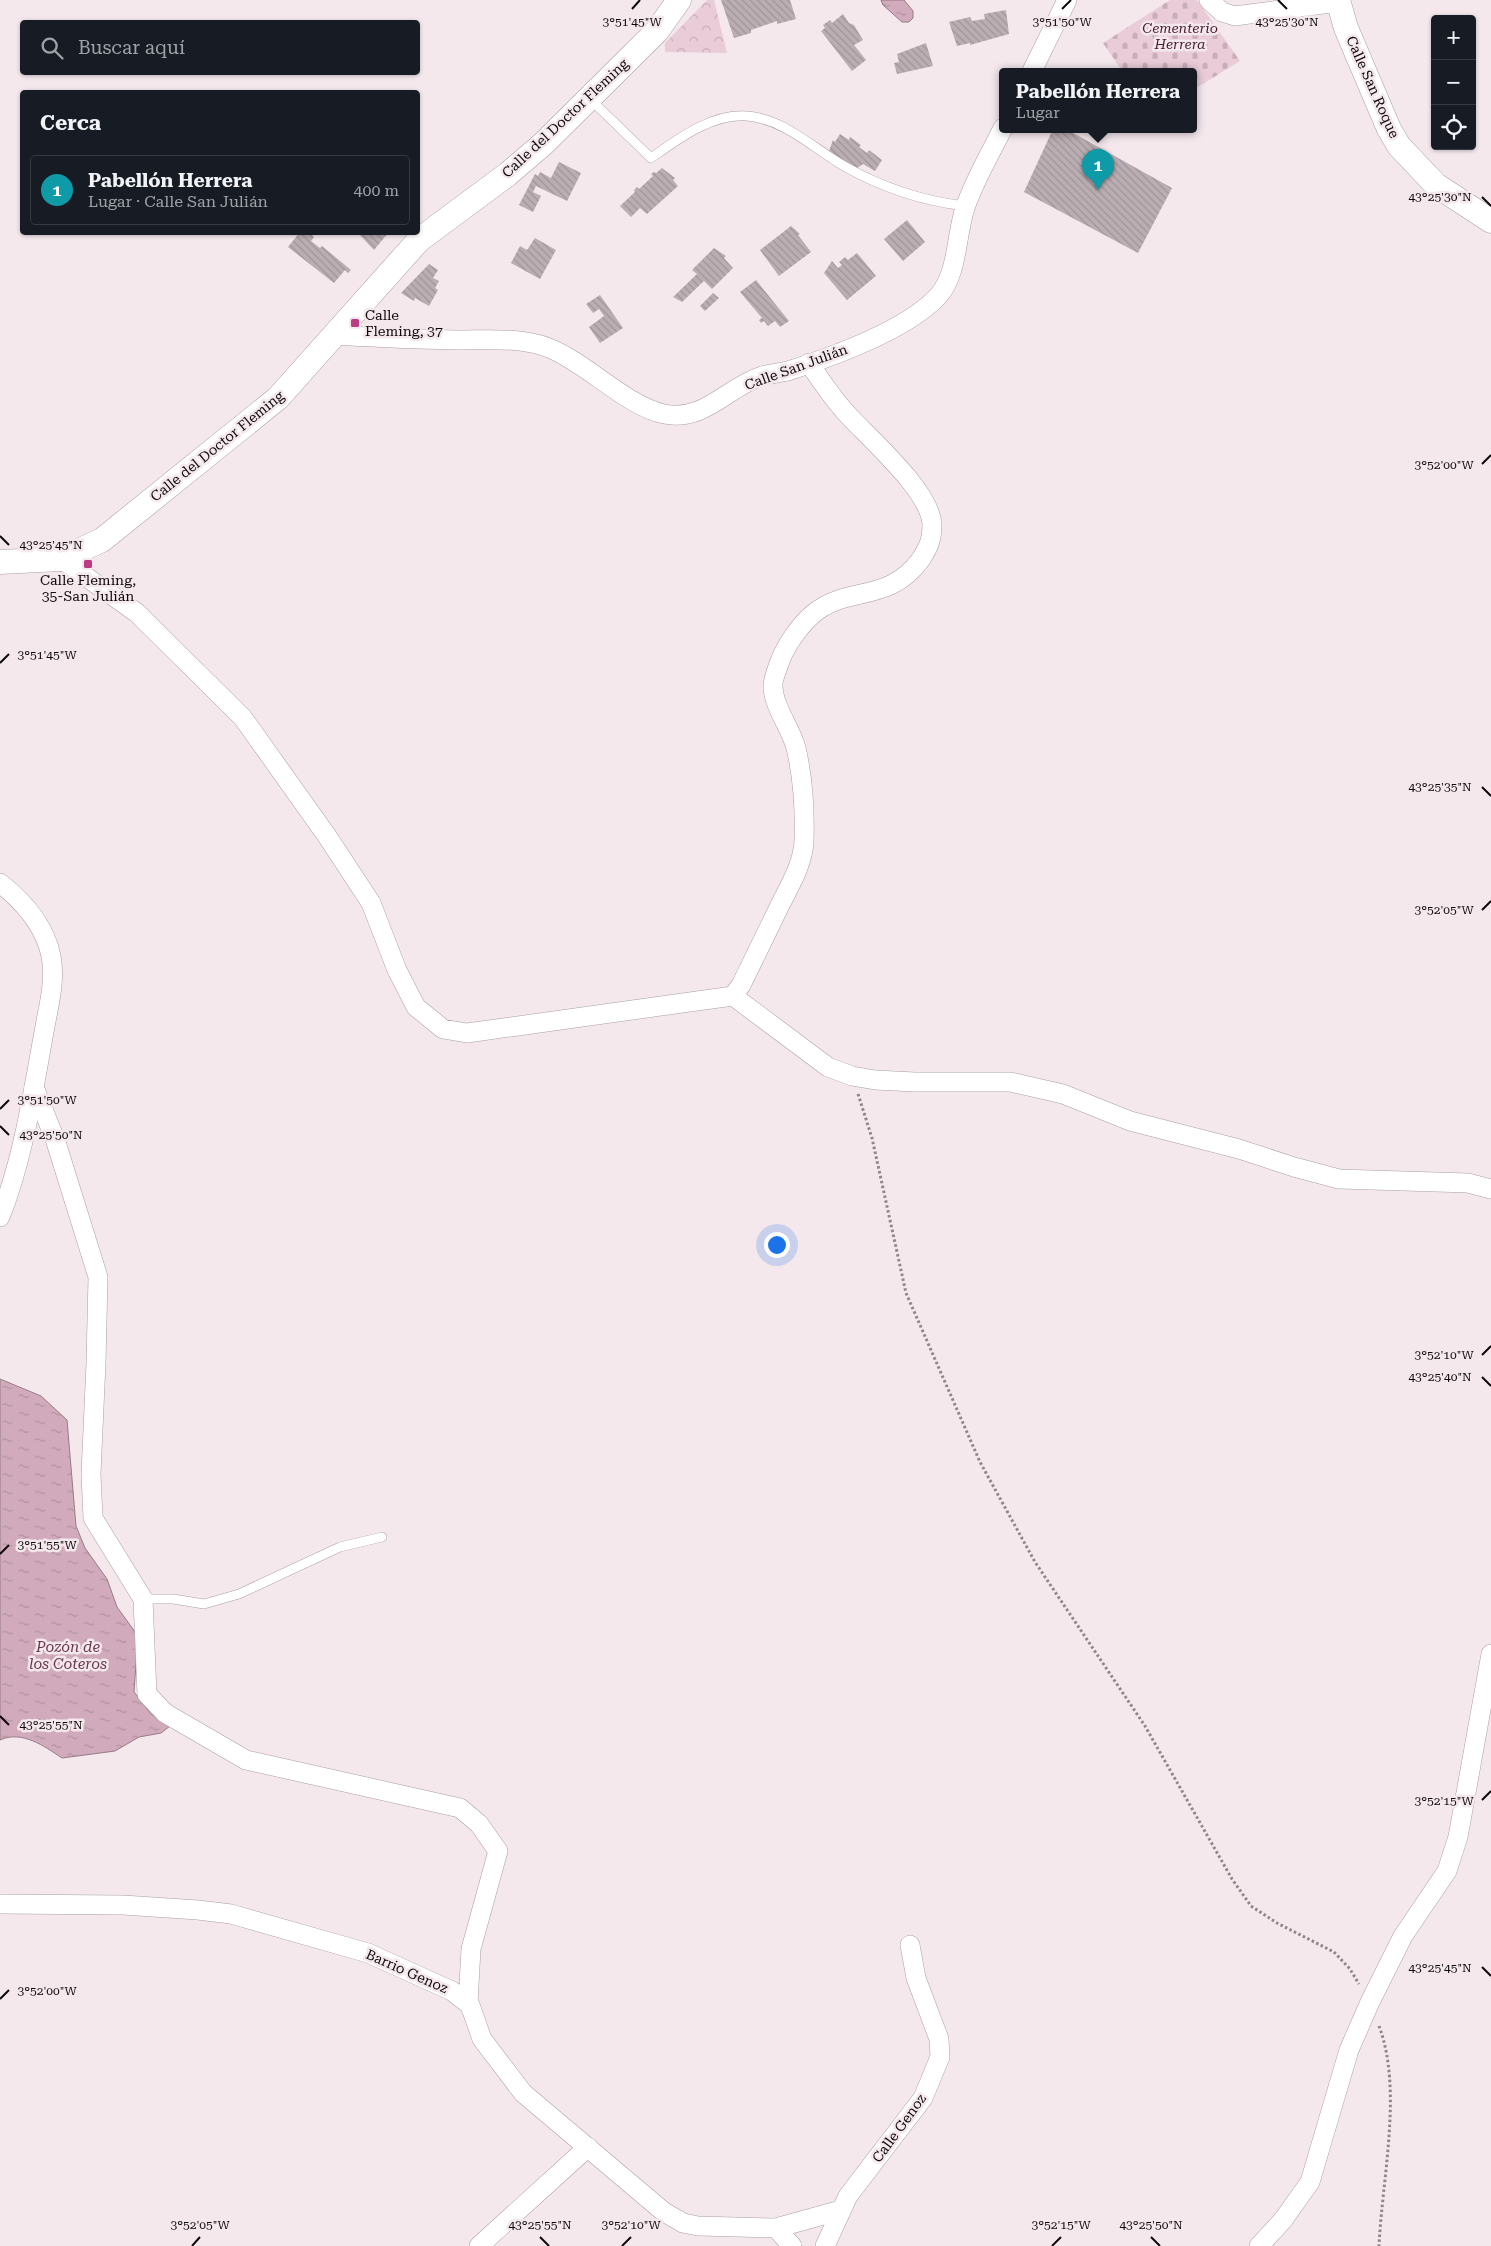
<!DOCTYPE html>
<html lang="es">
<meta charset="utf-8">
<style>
:root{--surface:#171b24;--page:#20242c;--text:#f1f3f6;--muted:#9ea1a6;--line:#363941;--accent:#b45309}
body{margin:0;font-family:"Roboto Serif",serif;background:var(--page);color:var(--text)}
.controls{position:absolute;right:15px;top:15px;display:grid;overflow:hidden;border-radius:5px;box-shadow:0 1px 4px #0004}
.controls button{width:45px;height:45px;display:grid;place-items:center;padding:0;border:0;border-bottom:1px solid var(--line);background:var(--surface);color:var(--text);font:25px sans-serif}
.you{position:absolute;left:776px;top:1244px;width:18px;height:18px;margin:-12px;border:4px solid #fff;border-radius:50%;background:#1a73e8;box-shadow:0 0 0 8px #1a73e833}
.badge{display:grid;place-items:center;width:32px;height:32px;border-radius:50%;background:var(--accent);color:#fff;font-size:16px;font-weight:700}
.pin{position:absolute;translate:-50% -41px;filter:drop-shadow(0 1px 2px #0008)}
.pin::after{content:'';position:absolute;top:26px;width:18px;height:15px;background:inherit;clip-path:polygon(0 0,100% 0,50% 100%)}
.popup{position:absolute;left:999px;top:68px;width:198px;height:65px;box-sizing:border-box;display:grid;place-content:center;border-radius:5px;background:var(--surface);filter:drop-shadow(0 1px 4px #0005);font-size:16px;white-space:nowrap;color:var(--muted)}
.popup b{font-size:19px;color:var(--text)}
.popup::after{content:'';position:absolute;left:50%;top:100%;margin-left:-10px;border:10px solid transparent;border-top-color:var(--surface)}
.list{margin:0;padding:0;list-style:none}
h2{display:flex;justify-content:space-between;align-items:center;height:65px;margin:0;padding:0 20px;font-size:21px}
h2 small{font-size:16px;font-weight:400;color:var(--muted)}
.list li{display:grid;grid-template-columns:32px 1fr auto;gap:15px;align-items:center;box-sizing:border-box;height:70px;margin:0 10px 10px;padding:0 10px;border:1px solid var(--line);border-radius:5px}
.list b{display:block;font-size:19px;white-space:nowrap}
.list p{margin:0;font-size:16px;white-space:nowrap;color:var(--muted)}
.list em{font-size:16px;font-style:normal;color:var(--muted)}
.icon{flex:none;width:28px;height:28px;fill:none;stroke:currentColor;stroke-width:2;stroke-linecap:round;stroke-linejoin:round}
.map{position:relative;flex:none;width:1491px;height:2246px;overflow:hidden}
.search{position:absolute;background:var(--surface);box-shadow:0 1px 4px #0004;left:20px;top:20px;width:400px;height:55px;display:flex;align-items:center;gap:12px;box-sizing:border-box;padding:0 18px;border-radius:5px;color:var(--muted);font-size:19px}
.panel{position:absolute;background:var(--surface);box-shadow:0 1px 4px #0004;left:20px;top:90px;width:400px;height:145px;border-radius:5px}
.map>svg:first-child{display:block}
.cemetery{fill:url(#cemetery-stones)}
.park{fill:url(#park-crowns)}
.water{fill:url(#water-ripples);stroke:#967b86}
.building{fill:url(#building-back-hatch)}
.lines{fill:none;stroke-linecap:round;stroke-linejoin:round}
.service-casing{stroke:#aa9fa3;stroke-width:10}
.minor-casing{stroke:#aa9fa3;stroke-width:20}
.tertiary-casing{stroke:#aa9fa3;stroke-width:25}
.path{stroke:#8f868a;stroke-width:3;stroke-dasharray:2.5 2.5;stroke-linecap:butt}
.service{stroke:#fff;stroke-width:9}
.minor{stroke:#fff;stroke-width:19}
.tertiary{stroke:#fff;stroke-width:24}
.ticks{fill:none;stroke:#0e0a0c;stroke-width:2}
.poi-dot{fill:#bd3b83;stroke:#f4e8ed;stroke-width:2}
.labels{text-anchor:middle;stroke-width:5;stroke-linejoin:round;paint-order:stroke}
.park-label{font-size:14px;font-style:italic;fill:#4b1b34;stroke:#f4e8ed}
.street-label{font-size:14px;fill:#0e0a0c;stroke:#f4e8ed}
.poi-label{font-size:14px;fill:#0e0a0c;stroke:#f4e8ed;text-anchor:start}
.water-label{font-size:15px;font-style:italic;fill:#6b3851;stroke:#f4e8ed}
.ticks-label{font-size:12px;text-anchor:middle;fill:#0e0a0c;stroke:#f4e8ed;stroke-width:5;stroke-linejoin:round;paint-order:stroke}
</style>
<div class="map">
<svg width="1491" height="2246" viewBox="0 0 1491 2246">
<defs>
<pattern id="cemetery-stones" width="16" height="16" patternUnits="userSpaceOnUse" patternTransform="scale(1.25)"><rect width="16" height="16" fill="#e9ccd8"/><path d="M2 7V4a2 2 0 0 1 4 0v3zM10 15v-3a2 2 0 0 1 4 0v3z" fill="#c7aeb8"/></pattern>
<pattern id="park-crowns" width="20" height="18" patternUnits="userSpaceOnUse" patternTransform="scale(1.25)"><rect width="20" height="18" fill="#e9ccd8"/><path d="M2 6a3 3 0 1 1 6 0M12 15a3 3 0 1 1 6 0" fill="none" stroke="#c7aeb8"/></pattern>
<pattern id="water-ripples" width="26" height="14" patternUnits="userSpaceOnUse" patternTransform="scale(1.25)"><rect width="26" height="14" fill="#d1abbb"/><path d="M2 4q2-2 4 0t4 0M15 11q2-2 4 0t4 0" fill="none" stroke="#b292a0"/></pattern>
<pattern id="building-back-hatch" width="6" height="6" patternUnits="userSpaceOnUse" patternTransform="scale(1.25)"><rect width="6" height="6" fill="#baaeb3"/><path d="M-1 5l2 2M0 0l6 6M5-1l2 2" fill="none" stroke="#9f9499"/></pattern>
</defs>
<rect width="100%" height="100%" fill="#f4e8ed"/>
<polygon class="cemetery" points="1170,0 1197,0 1240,61 1193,90 1193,71 1122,71 1103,43"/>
<polygon class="park" points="707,0 714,0 727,53 665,52 665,43"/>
<g class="water">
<polygon points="881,0 904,0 913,11 913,18 909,22 902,22 883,5"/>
<path d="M 0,1379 L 41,1396 L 67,1420 L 76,1526 L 85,1548 L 107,1579 L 117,1607 L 138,1636 L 134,1692 L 151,1714 L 170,1726 L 161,1733 L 139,1737 L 115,1751 L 62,1758 C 44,1746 22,1730 0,1740 Z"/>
</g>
<g class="building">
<polygon points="721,0 790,0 796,19 777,24 777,21 751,30 751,33 734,38"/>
<polygon points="1006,10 1009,34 970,45 970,43 957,46 949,22 970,17 972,21 985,19 984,14"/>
<polygon points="843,14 849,23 854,25 863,40 854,45 866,60 852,71 821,31 825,28 823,25 830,20 832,23"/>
<polygon points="926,43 933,66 897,74 894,63 899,62 897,54"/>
<polygon points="1053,129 1066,129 1172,188 1138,253 1024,192"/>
<polygon points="840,134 849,140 850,137 861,145 859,147 867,153 869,150 882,160 875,171 863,164 856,169 829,151 833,140 835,142"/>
<polygon points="559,162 581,173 567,201 536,186 533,192 541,196 533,212 519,205 535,174 538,176 540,172 551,178"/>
<polygon points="662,168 675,178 673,180 678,186 647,214 640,208 631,217 620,206 635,192 634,190 637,187 639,189 653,176 651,174 654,172 656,173"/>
<polygon points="907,220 925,242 903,261 884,239"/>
<polygon points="791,226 800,234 798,235 811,252 779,276 760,250"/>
<polygon points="300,232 309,232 314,237 311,241 320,248 322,246 351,270 348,273 345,270 334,283 288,247"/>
<polygon points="357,232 389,232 374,250"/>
<polygon points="535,238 556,250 540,279 511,263 520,246 527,250"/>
<polygon points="714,248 726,256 724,258 733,268 712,289 704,281 682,302 673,297 697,274 692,270"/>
<polygon points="857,253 876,276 847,300 824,273 832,261 838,268 842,265 839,262 845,257 848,260"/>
<polygon points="429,264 438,270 433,278 439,281 435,288 438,290 429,306 415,298 414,301 401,293"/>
<polygon points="756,280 789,321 780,327 775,321 768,326 764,321 761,323 759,320 762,318 740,292"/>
<polygon points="713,293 719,298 705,311 700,306"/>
<polygon points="600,295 623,328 600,343 589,327 604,316 599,309 593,313 586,304"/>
</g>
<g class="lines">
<defs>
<g id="service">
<path d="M 590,99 L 651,158 C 678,139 712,113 747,116 C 784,119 813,148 844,166 C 881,187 923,201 965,206"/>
<polyline points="143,1599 173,1599 204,1604 239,1594 340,1547 382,1537"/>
</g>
<g id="minor">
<polyline points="1209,0 1222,12 1235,16 1338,2"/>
<polyline points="1032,71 1067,0"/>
<path d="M 336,335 C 377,338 417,339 457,340 C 487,340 521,337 549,348 C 585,362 628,407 664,414 C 705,422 727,387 762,376 C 772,373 782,373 791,370 C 834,356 909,329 939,295 C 958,273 956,235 965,208 C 974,181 990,154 1003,128"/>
<path d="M 61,559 L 137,613 L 243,718 L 327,836 L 371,903 L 397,970 L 416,1007 L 443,1029 L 467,1033 L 733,996 L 741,985 C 754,959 767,932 780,905 C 790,885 803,864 804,841 C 805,810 803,778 796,748 C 791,728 774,708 773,687 C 772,681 778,667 780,661 C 786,645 800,625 813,614 C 847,585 889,604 921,559 C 929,547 932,539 932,524 C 930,491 871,440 848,415 C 833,399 821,381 809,363"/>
<path d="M 0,883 C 24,902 45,926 51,956 C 56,981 48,1008 44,1032 C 33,1092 23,1160 0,1217"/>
<polyline points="733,996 828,1067 852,1076 875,1080 915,1082 1010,1082 1063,1094 1130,1121 1239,1149 1294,1167 1339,1179 1468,1183 1491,1189"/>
<polyline points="34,1087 55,1139 98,1277 96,1363 91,1474 93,1518 143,1599 147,1694 165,1713 246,1760 460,1808 479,1824 498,1851 471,1949 468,2003"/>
<polyline points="0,1904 123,1905 198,1910 231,1914 368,1953 452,1991 470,2005 482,2039 523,2093 664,2212 683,2223 698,2226 776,2228 841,2210"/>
<polyline points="776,2228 792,2246"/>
<polyline points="479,2246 588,2147"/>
<polyline points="825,2246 848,2196 923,2098 940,2057 939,2039 916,1978 910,1945"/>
<polyline points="1259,2246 1283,2220 1310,2182 1349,2050 1370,2002 1403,1936 1447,1871 1458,1837 1491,1654"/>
</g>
<g id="tertiary">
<polyline points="1338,0 1346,28 1389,129 1399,146 1436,185 1491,221"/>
<polyline points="0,562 61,559 102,540 278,398 419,240 508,174 543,144 657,31 679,0"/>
</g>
</defs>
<use href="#service" class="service-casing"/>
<use href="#minor" class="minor-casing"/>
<use href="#tertiary" class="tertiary-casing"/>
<g class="path">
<polyline points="858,1094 872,1138 906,1293 980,1462 1035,1562 1145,1726 1232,1879 1251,1906 1277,1923 1334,1952 1350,1969 1359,1984"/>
<path d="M 1379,2026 C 1403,2089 1382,2179 1379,2246"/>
</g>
<use href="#service" class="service"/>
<use href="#minor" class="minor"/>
<use href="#tertiary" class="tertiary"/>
</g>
<path class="ticks" d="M 1278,0 L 1287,9M 632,9 L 640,0M 1062,9 L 1071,0M 1482,197 L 1491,206M 1482,464 L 1491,455M 0,536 L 9,545M 0,663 L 9,654M 1482,787 L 1491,796M 1482,910 L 1491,901M 0,1109 L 9,1100M 0,1126 L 9,1135M 1482,1355 L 1491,1346M 1482,1377 L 1491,1386M 0,1554 L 9,1545M 0,1716 L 9,1725M 1482,1800 L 1491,1791M 1482,1967 L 1491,1976M 0,1999 L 9,1990M 540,2237 L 549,2246M 1151,2237 L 1160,2246M 192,2246 L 200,2237M 622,2246 L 631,2237M 1052,2246 L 1061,2237"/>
<g class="poi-dot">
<rect x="350" y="318" width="10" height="10" rx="2.5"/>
<rect x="83" y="559" width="10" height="10" rx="2.5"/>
</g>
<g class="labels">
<g class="park-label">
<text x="1180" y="33">Cementerio<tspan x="1180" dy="16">Herrera</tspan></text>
</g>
<g class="street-label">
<text transform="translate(1373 87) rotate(66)" y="5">Calle San Roque</text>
<text transform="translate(565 118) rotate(-43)" y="5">Calle del Doctor Fleming</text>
<text transform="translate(796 367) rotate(-20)" y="5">Calle San Julián</text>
<text transform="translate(217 446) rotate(-39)" y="5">Calle del Doctor Fleming</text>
<text transform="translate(407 1971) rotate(24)" y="5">Barrio Genoz</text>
<text transform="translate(899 2128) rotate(-54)" y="5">Calle Genoz</text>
</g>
<g class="poi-label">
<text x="365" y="320">Calle<tspan x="365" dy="16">Fleming, 37</tspan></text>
<text x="88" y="585" text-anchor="middle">Calle Fleming,<tspan x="88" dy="16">35-San Julián</tspan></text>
</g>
<g class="water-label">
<text x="68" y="1652">Pozón de<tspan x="68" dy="17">los Coteros</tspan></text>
</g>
</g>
<g class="ticks-label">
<text x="1287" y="26">43°25'30"N</text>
<text x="632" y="26">3°51'45"W</text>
<text x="1062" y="26">3°51'50"W</text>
<text x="1440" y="201">43°25'30"N</text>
<text x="1444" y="469">3°52'00"W</text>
<text x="51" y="549">43°25'45"N</text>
<text x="47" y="659">3°51'45"W</text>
<text x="1440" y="791">43°25'35"N</text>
<text x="1444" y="914">3°52'05"W</text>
<text x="47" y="1104">3°51'50"W</text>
<text x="51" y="1139">43°25'50"N</text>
<text x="1444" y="1359">3°52'10"W</text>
<text x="1440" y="1381">43°25'40"N</text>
<text x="47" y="1549">3°51'55"W</text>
<text x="51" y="1729">43°25'55"N</text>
<text x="1444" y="1805">3°52'15"W</text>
<text x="1440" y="1972">43°25'45"N</text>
<text x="47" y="1995">3°52'00"W</text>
<text x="200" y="2229">3°52'05"W</text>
<text x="631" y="2229">3°52'10"W</text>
<text x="1061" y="2229">3°52'15"W</text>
<text x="540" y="2229">43°25'55"N</text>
<text x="1151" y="2229">43°25'50"N</text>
</g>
</svg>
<div class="controls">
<button>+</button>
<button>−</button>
<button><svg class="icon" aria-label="locate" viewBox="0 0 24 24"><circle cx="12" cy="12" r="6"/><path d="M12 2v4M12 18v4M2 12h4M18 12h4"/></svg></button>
</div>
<div class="you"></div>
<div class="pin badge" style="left:1098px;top:190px;background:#0f9aa8">1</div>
<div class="popup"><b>Pabellón Herrera</b>Lugar</div>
<div class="search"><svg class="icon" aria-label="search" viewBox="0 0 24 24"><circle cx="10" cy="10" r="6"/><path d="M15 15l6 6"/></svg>Buscar aquí</div>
<section class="panel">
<h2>Cerca<small></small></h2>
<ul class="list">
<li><span class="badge" style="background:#0f9aa8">1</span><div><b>Pabellón Herrera</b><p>Lugar · Calle San Julián</p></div><em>400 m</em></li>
</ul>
</section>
</div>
